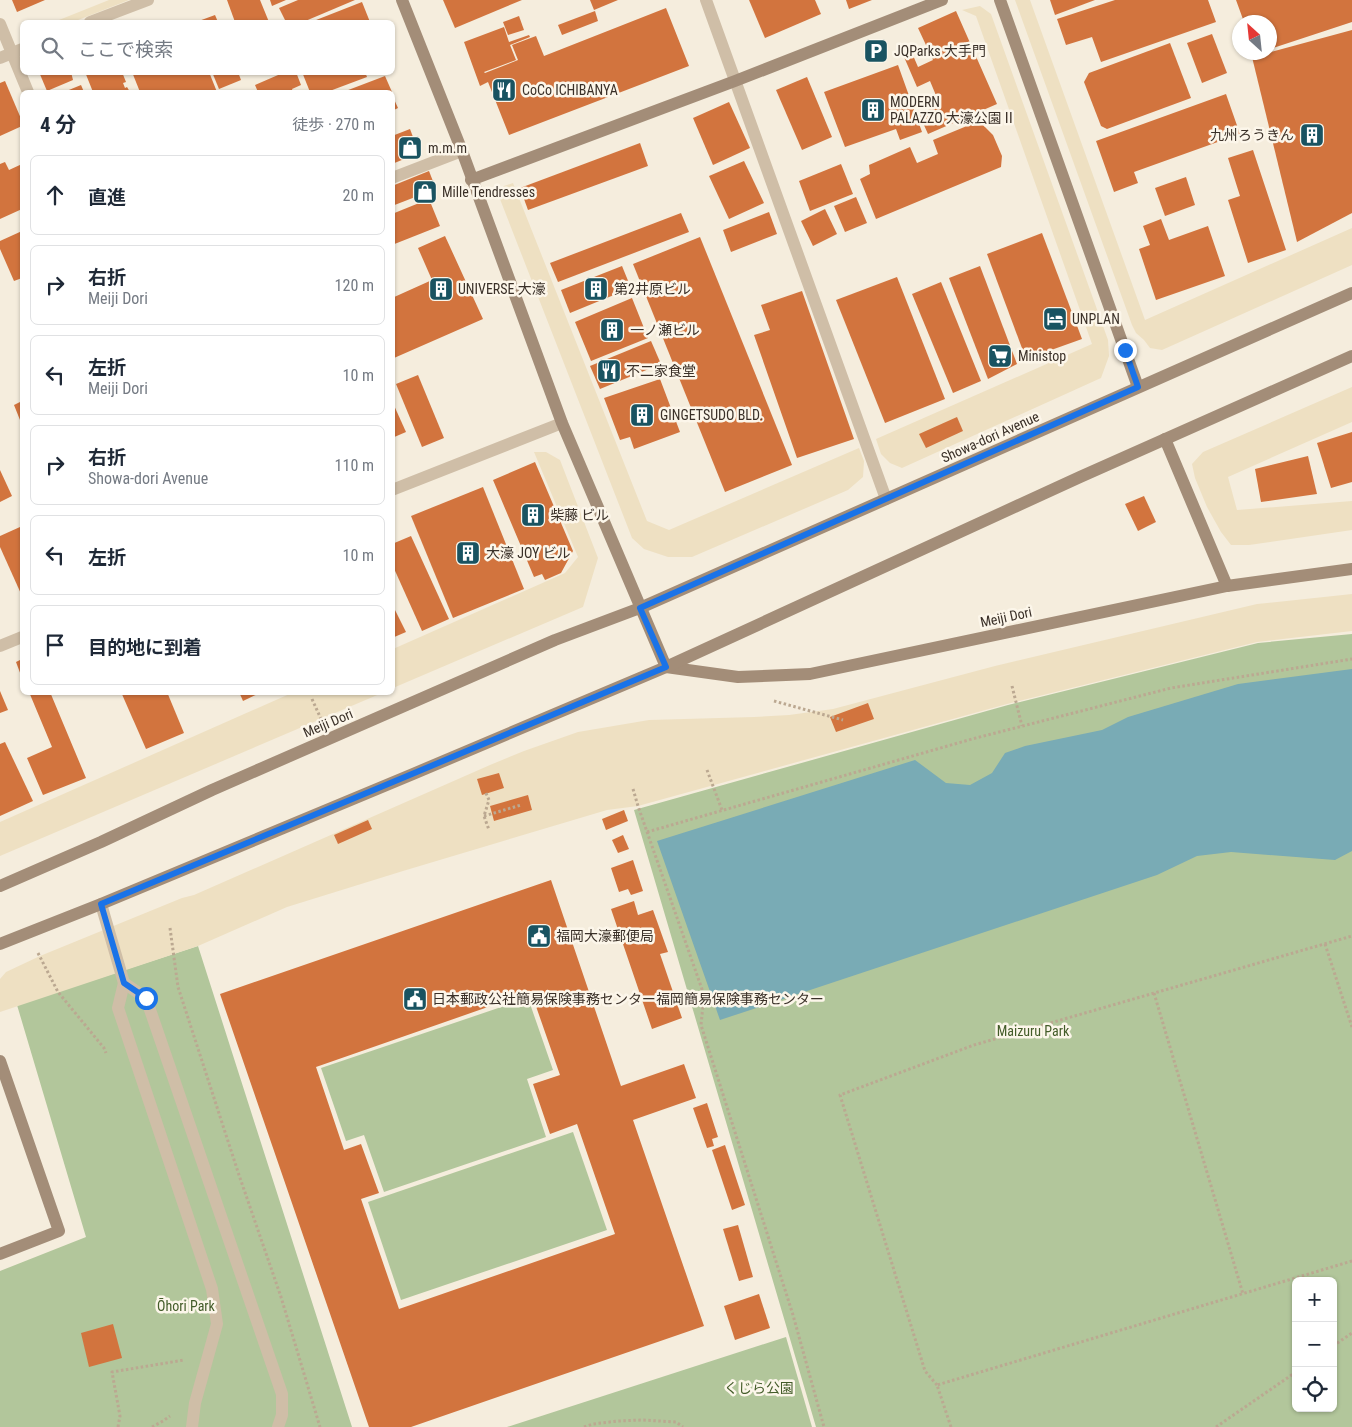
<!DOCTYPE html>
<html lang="ja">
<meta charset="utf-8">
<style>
:root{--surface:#fff;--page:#f6f6f7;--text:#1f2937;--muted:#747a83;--line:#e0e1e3}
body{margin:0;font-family:"Roboto Condensed","Noto Sans JP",sans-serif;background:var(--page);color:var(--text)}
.controls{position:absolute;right:15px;bottom:15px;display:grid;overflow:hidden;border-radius:8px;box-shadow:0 1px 4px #0004}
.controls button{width:45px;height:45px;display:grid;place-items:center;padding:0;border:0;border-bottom:1px solid var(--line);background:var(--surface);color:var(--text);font:25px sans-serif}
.compass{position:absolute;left:1232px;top:15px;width:45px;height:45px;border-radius:50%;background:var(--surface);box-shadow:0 1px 4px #0004;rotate:333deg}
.stop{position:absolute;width:15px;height:15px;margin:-11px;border:4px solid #1a73e8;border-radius:50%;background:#fff}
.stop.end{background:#1a73e8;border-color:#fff;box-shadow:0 1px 5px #0008}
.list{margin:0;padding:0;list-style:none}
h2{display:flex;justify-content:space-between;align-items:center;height:65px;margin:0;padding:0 20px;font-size:21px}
h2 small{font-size:16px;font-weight:400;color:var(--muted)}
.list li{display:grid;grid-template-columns:32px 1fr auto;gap:15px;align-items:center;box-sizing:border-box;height:80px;margin:0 10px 10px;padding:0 10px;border:1px solid var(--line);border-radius:8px}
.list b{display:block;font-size:19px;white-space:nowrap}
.list p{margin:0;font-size:16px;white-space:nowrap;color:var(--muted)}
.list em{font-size:16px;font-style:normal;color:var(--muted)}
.icon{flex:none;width:28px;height:28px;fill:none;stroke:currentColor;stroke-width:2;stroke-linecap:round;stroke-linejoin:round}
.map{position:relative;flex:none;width:1352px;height:1427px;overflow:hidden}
.search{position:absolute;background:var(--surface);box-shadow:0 1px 4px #0004;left:20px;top:20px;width:375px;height:55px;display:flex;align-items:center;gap:12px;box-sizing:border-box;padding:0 18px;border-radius:8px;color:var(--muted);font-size:19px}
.panel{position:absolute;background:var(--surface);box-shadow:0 1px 4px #0004;left:20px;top:90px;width:375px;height:605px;border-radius:8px}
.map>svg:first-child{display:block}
.green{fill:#b2c69b;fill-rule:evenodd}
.plaza{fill:#eee0c2}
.water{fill:#79abb5}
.building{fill:#d2743e;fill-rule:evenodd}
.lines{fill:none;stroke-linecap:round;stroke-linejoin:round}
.path{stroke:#bba891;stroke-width:3;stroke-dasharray:2.5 2.5;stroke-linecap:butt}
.lane{stroke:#cfbea7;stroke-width:12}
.street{stroke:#cfbea7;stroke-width:12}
.secondary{stroke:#a38d78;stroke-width:12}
.route{stroke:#1a73e8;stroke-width:6}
.labels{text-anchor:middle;stroke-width:5;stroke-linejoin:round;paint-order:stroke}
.poi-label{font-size:14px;fill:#3a3028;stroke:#fcf6ea;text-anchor:start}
.street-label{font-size:14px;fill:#3a3028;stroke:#fcf6ea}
.park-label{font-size:14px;fill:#435c29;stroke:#fcf6ea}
</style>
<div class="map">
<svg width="1352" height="1427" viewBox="0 0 1352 1427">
<rect width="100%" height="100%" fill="#f5eddd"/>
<g class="green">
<path d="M 1352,634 L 1352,1427 L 816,1427 L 634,810 L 1008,705 L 1258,643 ZM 1296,1281 L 1333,1281 L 1333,1408 L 1296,1408 Z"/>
<polygon points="198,946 352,1427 0,1427 0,1271 86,1237 17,1005"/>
<polygon points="528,998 553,1070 527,1079 546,1137 384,1192 364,1135 346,1141 321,1068"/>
<polygon points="573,1132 607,1230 401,1300 368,1202"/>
<polygon points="786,1337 812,1427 507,1427"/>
</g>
<g class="plaza">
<polygon points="109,0 129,0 73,22 54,22"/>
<polygon points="1015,0 1030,0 1145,320 1352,228 1352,265 1162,350 1150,348 1144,340 1136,333 1132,325"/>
<polygon points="980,6 991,14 1108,340 1109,356 1101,378 902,468 890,463 881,454 876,439 1092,344 976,16 962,10"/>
<polygon points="513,183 647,521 669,530 859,448 864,461 863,477 848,490 692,557 668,557 644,549 632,538 498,194 504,186"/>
<polygon points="1352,387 1352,422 1228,477 1237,510 1352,501 1352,530 1249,545 1231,545 1221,532 1207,507 1195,478 1192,464 1203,452"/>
<polygon points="534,452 546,452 560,460 598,558 583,607 393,688 393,649 565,573 578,557"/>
<polygon points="1352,594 1352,631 1257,642 1007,704 638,806 607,810 403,871 287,907 198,946 0,1012 0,979 6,972 40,956 182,898 194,895 490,765 524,751 578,732 649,720 754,717 789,715 833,709 995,666 1257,604"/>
<polygon points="294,692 382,693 0,856 0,822"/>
</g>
<polygon class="water" points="1352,669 1352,851 1335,860 1231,852 1197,856 1157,875 720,1020 657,841 915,760 946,783 970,785 992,773 1005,753 1025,746 1102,730 1128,717 1238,684"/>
<g class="building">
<polygon points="12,0 45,0 17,12"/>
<polygon points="227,0 260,0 269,22 235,22"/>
<polygon points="270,0 286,0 272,6"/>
<polygon points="298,0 355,0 303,22 286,22 279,8"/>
<polygon points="443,0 522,0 455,28"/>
<polygon points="590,0 618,0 594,10"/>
<polygon points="749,0 815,0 821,14 765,38"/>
<polygon points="846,0 872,0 849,9"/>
<polygon points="1050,0 1095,0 1055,15"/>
<polygon points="1115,0 1208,0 1216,22 1101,62 1092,37 1066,45 1057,19"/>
<polygon points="1236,0 1352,0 1352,22 1270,49 1270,22 1244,22"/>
<polygon points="362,2 370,22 311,22"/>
<polygon points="666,8 689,66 509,135 488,82 480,86 464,42 504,27 509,42 529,35 530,37 510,45 516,60 484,72 485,73 518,60 512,45 536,36 544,56"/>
<polygon points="595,11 598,21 562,35 558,25"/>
<polygon points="956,11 997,104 928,134 919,114 940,105 930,81 917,87 901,50 909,46 918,67 933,60 918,28"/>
<polygon points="215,15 218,22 196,22"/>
<polygon points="519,16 524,30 508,35 503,22"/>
<polygon points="1352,30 1352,213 1297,242 1252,57"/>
<polygon points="1212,34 1227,73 1202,83 1187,43"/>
<polygon points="1170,43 1191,98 1107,129 1101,126 1084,82 1089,73"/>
<polygon points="898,65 922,132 900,140 896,129 845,147 824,92"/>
<polygon points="39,72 71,72 73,80 47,91"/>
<polygon points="85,72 122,72 126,82 123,83 125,88 127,87 130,92 93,92"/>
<polygon points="132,72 209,72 217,92 140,92"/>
<polygon points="212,72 238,72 241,80 219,89"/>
<polygon points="285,72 296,72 301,85 292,89 293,92 258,92 255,85"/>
<polygon points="302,72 365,72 367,77 327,92 310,92"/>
<polygon points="385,76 392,92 343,92"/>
<polygon points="807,77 832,137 802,150 776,90"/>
<polygon points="5,81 22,121 22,126 0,136 0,83"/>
<polygon points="81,85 84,92 64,92"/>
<polygon points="1226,94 1240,134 1134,172 1138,183 1114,192 1096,141"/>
<polygon points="392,95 398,108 392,111"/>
<polygon points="729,102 750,148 713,165 693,118"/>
<polygon points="979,121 993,135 1002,156 1001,167 876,219 860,179 870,174 869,165 910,147 917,163 938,154 933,140"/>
<polygon points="410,129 419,153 392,164 392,136"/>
<polygon points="640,143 648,166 528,210 520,188"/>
<polygon points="1253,150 1286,250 1248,263 1228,200 1240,196 1228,158"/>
<polygon points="744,161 764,203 729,219 709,176"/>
<polygon points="5,162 9,170 22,164 22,209 0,219 0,164"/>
<polygon points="841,164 853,194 810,211 799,181"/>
<polygon points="429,171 436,189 392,206 392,186"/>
<polygon points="1186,177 1195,205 1165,216 1155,188"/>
<polygon points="856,197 867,223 845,232 834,206"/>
<polygon points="429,199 440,226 392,245 392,214"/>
<polygon points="825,209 837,234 813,246 801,221"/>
<polygon points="769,212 777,234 731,252 723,230"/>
<polygon points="681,213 689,232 558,282 550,263"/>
<polygon points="1161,219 1169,240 1208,226 1225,276 1156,300 1139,249 1150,245 1143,226"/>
<polygon points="22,231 22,278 14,281 0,249 0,241"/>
<polygon points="1042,233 1082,339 1026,359 987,254"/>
<polygon points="445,236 483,319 394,358 392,354 392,298 432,280 418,248"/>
<polygon points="700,237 792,465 725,492 633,264"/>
<polygon points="622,266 631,288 570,313 561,290"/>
<polygon points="980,266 1017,364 988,379 949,278"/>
<polygon points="897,277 945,399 885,423 836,300"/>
<polygon points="941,282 981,381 953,393 912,294"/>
<polygon points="802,291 854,439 797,458 754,335 770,330 761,305"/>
<polygon points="632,298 648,338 591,361 575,322"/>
<polygon points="651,341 661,364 600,389 590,366"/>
<polygon points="418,375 444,438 422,447 396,384"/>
<polygon points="660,379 680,432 634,449 630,437 620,440 604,398"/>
<polygon points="22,401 22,425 14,405"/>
<polygon points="392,401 406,432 392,438"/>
<polygon points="957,417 963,431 926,448 919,434"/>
<polygon points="1352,432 1352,482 1331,488 1317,443"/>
<polygon points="1308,456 1317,494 1261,502 1255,469"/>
<polygon points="535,462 573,551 561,573 545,580 542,574 534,577 493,480"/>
<polygon points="0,470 12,496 0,502"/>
<polygon points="483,487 524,589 453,618 411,516"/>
<polygon points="1144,496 1156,522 1138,531 1125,504"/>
<polygon points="20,527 22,532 22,596 0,547 0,536"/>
<polygon points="411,536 449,619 422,631 392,564 392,544"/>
<polygon points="392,604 406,632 392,638"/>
<polygon points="22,659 22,678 16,662"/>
<polygon points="0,691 8,710 0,713"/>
<polygon points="29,692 50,692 86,778 43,795 27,758 52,747"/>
<polygon points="121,692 167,692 184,733 146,749"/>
<polygon points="239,692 262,692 243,701"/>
<polygon points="868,703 874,719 836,732 830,717"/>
<polygon points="5,742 33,801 0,816 0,744"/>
<polygon points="499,773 504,788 482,795 477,779"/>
<polygon points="528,795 532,810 494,821 490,806"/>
<polygon points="624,810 628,821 606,830 602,819"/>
<polygon points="368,820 372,829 338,844 334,835"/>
<polygon points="623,835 629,849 618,853 612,840"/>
<polygon points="633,860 643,891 631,895 628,889 619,892 611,868"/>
<path d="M 551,880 L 621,1086 L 684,1064 L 696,1098 L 633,1120 L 704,1326 L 411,1427 L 369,1427 L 220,994 ZM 531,992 L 560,1075 L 533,1084 L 550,1134 L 577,1124 L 615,1234 L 399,1309 L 361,1199 L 379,1193 L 361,1144 L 344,1150 L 316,1067 Z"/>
<polygon points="634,901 638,915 653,910 668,952 660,954 682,1018 652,1029 611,909"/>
<polygon points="707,1103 718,1137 712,1139 714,1146 707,1148 693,1108"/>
<polygon points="725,1145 745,1205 732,1210 712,1150"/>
<polygon points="738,1225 753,1277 739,1281 723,1229"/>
<polygon points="759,1294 770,1328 735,1340 724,1306"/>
<polygon points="113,1324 122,1358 89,1367 81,1333"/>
</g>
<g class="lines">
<g class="path">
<polyline points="1012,686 1022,726"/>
<polyline points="312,699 321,719"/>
<polyline points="774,701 843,720"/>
<polyline points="707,770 722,810"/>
<polyline points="633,789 638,806 704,995 701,1025 793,1315 824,1427"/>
<polyline points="486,793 489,800 484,816 489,830"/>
<polyline points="484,816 521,805"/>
<polyline points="647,832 972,739 1171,688 1352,659"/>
<polyline points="170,928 178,987 239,1175 281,1297 320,1427"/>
<polyline points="1325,944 1352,1027"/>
<polyline points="38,953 58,992 104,1048 106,1053"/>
<polyline points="1154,993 1243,1294"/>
<polyline points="1333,1346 1352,1333"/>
<polyline points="937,1385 925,1371 840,1095 974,1045 1352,936"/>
<polyline points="118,1427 120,1416 112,1372 184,1360"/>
<polyline points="152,1427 163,1421 170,1416"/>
<polyline points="584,1427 593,1424 618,1421 642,1420 676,1422 683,1427"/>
<polyline points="951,1427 937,1385 1352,1261"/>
<polyline points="1216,1427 1296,1372"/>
</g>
<g class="lane">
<polyline points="101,904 124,983 118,1008 212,1289 217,1324 195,1403 192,1427"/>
<polyline points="124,983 146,998 282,1394 282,1415 278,1427"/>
</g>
<g class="street">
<polyline points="706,0 886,499"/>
<polyline points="90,22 148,0"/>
<polyline points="0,24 28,92"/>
<polyline points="0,58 22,49"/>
<polyline points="392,178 462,151"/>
<polyline points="392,490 562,423"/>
<polyline points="0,646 22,637"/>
</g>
<g class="secondary">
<polyline points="402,0 462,151 562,423 666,667"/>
<polyline points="1000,0 1138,387"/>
<polyline points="471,180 735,81 942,0"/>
<polyline points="1165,439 1227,586"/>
<polyline points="666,667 738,677 810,674 1227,586 1352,569"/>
<polyline points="0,886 101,842 212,790 555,640 640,608 1352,293"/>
<polyline points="0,944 101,904 413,774 666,667 1080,477 1352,356"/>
<polyline points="0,1061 59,1231 0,1254"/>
</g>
</g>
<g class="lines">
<polyline class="route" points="146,998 124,983 101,904 412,774 666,667 640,608 1138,387 1125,350"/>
</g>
<defs>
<symbol id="parking-square" viewBox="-11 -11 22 22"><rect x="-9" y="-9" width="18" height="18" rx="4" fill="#195361" stroke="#fcf6ea"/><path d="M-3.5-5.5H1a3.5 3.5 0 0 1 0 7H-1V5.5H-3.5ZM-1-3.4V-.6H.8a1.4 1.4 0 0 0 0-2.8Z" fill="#fff"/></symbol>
<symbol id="restaurant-square" viewBox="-11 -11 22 22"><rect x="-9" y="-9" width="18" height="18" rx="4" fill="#195361" stroke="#fcf6ea"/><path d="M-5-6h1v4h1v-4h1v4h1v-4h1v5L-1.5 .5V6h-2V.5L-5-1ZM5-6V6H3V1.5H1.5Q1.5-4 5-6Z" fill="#fff"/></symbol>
<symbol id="building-square" viewBox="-11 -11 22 22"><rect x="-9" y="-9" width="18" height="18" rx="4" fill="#195361" stroke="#fcf6ea"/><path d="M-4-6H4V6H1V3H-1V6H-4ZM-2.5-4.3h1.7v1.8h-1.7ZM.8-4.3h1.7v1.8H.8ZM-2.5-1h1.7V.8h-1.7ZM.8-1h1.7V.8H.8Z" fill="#fff"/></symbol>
<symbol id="shop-square" viewBox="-11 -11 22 22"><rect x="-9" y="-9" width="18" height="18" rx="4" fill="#195361" stroke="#fcf6ea"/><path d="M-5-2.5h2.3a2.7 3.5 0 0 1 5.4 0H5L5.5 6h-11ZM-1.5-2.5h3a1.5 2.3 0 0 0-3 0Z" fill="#fff"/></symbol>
<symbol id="hotel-square" viewBox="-11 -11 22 22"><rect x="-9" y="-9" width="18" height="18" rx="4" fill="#195361" stroke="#fcf6ea"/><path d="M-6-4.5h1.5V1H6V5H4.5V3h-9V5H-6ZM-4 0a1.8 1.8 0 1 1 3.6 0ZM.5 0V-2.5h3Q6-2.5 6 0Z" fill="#fff"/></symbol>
<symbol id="supermarket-square" viewBox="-11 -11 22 22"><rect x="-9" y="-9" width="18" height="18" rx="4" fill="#195361" stroke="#fcf6ea"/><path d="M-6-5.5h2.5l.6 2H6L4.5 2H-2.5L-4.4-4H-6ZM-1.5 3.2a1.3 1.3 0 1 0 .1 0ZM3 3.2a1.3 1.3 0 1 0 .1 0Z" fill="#fff"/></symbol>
<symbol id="civic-square" viewBox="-11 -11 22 22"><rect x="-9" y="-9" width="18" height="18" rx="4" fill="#195361" stroke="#fcf6ea"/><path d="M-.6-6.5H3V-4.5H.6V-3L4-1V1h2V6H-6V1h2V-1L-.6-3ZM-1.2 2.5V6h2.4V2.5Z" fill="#fff"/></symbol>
</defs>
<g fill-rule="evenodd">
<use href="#parking-square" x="862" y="37" width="28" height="28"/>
<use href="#restaurant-square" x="490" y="76" width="28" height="28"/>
<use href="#building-square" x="859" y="96" width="28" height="28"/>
<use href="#building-square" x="1298" y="121" width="28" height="28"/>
<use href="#shop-square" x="396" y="134" width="28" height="28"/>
<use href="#shop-square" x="411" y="178" width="28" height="28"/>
<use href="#building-square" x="427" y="275" width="28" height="28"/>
<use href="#building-square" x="582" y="275" width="28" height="28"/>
<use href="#hotel-square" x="1041" y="305" width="28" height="28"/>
<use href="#building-square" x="598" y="316" width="28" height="28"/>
<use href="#supermarket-square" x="986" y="342" width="28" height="28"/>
<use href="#restaurant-square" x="595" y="357" width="28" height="28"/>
<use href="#building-square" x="628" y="401" width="28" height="28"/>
<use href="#building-square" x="519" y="501" width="28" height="28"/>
<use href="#building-square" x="454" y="539" width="28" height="28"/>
<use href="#civic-square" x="525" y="922" width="28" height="28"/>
<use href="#civic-square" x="401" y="985" width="28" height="28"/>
</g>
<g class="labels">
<g class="poi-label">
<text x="894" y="56">JQParks 大手門</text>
<text x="522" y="95">CoCo ICHIBANYA</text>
<text x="890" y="107">MODERN<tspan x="890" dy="16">PALAZZO 大濠公園Ⅱ</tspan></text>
<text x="1294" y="140" text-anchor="end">九州ろうきん</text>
<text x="428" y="153">m.m.m</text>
<text x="442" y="197">Mille Tendresses</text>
<text x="458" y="294">UNIVERSE 大濠</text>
<text x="614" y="294">第2井原ビル</text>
<text x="1072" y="324">UNPLAN</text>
<text x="630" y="335">一ノ瀬ビル</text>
<text x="1018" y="361">Ministop</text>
<text x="626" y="376">不二家食堂</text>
<text x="660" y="420">GINGETSUDO BLD.</text>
<text x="550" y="520">柴藤 ビル</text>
<text x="486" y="558">大濠 JOY ビル</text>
<text x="556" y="941">福岡大濠郵便局</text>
<text x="432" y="1004">日本郵政公社簡易保険事務センター福岡簡易保険事務センター</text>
</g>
<g class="street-label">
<text transform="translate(990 437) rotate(-24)" y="5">Showa-dori Avenue</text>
<text transform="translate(1006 617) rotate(-12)" y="5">Meiji Dori</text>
<text transform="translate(328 723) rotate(-23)" y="5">Meiji Dori</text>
</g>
<g class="park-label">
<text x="1033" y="1036">Maizuru Park</text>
<text x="186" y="1311">Ōhori Park</text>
<text x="759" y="1393">くじら公園</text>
</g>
</g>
</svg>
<div class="controls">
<button>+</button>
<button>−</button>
<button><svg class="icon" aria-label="locate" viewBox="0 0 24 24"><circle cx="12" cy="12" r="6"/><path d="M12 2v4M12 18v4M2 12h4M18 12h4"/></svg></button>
</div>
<svg class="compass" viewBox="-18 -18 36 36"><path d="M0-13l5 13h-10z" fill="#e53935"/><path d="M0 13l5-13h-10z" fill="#747a83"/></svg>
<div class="stop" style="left:146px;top:998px"></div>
<div class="stop end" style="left:1125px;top:350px"></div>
<div class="search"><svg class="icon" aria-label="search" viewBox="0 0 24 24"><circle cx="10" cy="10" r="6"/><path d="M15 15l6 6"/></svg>ここで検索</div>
<section class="panel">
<h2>4 分<small>徒歩 · 270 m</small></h2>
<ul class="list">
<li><svg class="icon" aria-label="ahead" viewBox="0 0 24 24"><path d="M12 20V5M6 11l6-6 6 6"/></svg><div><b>直進</b></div><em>20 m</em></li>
<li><svg class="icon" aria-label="right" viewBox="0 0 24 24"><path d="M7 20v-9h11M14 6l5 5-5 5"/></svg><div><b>右折</b><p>Meiji Dori</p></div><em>120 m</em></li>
<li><svg class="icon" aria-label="left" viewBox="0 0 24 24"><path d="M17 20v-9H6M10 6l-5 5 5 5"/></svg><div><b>左折</b><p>Meiji Dori</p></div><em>10 m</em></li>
<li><svg class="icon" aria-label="right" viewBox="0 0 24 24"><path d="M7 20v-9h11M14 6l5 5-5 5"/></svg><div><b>右折</b><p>Showa-dori Avenue</p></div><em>110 m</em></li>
<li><svg class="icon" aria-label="left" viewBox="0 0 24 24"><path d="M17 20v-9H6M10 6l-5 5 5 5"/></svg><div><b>左折</b></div><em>10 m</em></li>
<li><svg class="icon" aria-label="arrive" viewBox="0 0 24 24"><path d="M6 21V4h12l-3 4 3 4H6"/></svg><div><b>目的地に到着</b></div></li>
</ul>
</section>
</div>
